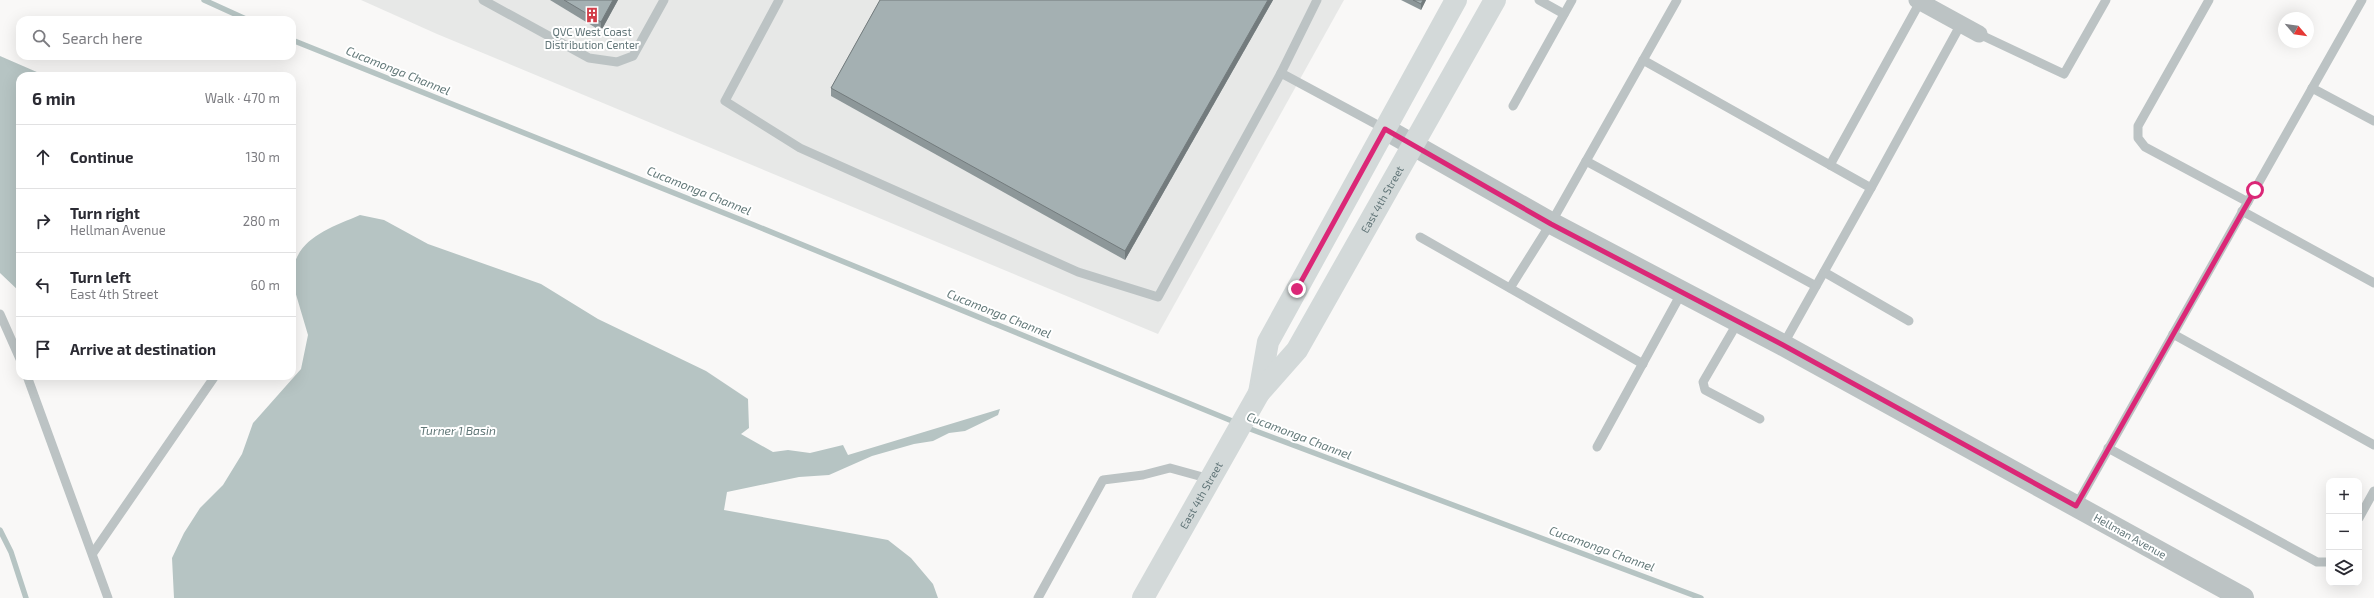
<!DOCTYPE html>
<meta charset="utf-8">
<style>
:root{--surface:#fff;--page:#f7f7f7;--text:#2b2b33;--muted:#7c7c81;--line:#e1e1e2}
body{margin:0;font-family:"Exo 2",sans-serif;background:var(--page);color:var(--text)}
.controls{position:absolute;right:12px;bottom:12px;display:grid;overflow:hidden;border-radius:8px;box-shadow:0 4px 16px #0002}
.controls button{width:36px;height:36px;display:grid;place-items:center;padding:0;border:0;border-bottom:1px solid var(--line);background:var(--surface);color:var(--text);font:20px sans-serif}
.compass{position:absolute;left:2278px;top:12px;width:36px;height:36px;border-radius:50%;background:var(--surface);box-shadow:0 4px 16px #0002;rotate:119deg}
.stop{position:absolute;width:12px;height:12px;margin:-9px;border:3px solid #db2777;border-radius:50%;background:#fff}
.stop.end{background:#db2777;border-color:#fff;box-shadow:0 1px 4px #0008}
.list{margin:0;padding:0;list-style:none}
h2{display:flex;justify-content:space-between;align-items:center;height:52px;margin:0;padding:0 16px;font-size:17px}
h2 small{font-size:13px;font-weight:400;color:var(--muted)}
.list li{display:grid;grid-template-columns:26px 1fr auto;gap:12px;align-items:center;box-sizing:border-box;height:64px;padding:0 16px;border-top:1px solid var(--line)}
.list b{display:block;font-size:15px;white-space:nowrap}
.list p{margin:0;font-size:13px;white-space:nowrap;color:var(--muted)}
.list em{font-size:13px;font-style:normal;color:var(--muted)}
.icon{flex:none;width:22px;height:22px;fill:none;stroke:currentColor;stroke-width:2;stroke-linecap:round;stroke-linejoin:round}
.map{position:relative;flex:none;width:2374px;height:598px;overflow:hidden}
.search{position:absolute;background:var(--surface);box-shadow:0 4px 16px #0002;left:16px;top:16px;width:280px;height:44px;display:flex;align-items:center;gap:10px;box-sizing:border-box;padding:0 14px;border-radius:12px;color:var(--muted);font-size:15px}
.panel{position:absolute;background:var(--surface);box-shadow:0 4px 16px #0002;left:16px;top:72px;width:280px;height:308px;border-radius:12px}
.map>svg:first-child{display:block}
.built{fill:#e7e8e7}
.water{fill:#b6c4c3}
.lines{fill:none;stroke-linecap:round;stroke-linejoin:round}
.stream{stroke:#b6c4c3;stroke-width:5.5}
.service{stroke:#bcc3c4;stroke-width:9}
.minor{stroke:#bcc3c4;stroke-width:17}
.tertiary{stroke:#bcc3c4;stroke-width:22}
.primary{stroke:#d3d9d9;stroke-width:22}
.wall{fill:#8d9799}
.shaded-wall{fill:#737b7d}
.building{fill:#a4b0b2;stroke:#737b7d}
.route{stroke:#db2777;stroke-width:5}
.labels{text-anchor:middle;stroke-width:4;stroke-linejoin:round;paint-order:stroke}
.poi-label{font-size:11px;fill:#627679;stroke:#fff}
.street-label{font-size:11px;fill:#627679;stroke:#fff}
.water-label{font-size:12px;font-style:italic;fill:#627878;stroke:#fff}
</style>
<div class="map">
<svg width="2374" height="598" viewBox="0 0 2374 598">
<rect width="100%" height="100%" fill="#f9f8f7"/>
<polygon class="built" points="361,0 1344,0 1158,334 437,34"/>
<g class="water">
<polygon points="0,56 46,76 20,76 20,292 0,273"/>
<path d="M 360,215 L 384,220 L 428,244 L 541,284 L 598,319 L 706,371 L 748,399 L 749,428 L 741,434 L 773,452 L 788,450 L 810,453 L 843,445 L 848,455 L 1000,409 L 998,415 L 965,431 L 949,433 L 933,441 L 914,444 L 872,456 L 829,475 L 799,477 L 727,492 L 724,510 L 888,540 L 911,558 L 933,584 L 938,598 L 174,598 L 172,558 L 184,533 L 200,508 L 223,485 L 242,454 L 253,423 L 301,369 L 308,335 L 292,281 C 292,239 328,229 360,215 Z"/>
</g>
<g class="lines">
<g class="stream">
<polyline points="204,0 248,20"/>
<polyline points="292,40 754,225 1237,423"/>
<polyline points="1245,427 1701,598"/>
<polyline points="0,530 11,552 26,598"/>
</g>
<g class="service">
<polyline points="483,0 589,58 617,62 633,56 664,0"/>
<polyline points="779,0 725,101 800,148 1078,272 1158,297 1281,73"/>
<polyline points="1317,0 1281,73 1385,129"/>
<polyline points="1539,0 1564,14"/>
<polyline points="2209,0 2138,126 2138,138 2145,147 2248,202"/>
<polyline points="1979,34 2064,74 2106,0"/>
<polyline points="1643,60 1871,188 1961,24"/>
<polyline points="2312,88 2374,121"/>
<polyline points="1513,106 1572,0"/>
<polyline points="1586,161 1816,286"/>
<polyline points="1830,165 1920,2"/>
<polyline points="2242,211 2374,283"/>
<polyline points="1420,237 1643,364"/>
<polyline points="1824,272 1909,321"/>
<polyline points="1510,288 1551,223 1677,0"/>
<polyline points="0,314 20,359"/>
<polyline points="1738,322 1703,382 1705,390 1760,419"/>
<polyline points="2173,334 2374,445"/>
<polyline points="1783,345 1871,188"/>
<polyline points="27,376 108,598"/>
<polyline points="1597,447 1682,292"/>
<polyline points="2108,448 2317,562 2329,562"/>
<polyline points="2076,506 2362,0"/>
<polyline points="2359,518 2374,491"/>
<polyline points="93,553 215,376"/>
<polyline points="1038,598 1103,480 1143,475 1170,468 1210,479"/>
</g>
<polyline class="minor" points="1917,0 1979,34"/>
<polyline class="tertiary" points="1385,129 1551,223 1783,345 2243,598"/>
<g class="primary">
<polyline points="1259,393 1268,342 1456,0"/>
<path id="s1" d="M 1143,598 L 1259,393 L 1297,350 L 1495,0"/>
</g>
</g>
<g class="wall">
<polygon points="550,0 618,0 601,31"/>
<polygon points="880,0 1273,0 1125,260 831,96 831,88"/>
<polygon points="1401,0 1426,0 1421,10"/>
</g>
<g class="shaded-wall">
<polygon points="613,0 618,0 601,31 601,22"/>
<polygon points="1268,0 1273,0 1125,260 1125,251"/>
<polygon points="1423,0 1426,0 1421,10 1421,4"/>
</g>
<g class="building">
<polygon points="564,0 613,0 601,22"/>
<polygon points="880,0 1268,0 1125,251 831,88"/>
<polygon points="1413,0 1423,0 1421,4"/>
</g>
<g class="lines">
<polyline class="route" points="1297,289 1385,129 1551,224 1783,345 2076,506 2255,190"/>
</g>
<defs>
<symbol id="building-bare" viewBox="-9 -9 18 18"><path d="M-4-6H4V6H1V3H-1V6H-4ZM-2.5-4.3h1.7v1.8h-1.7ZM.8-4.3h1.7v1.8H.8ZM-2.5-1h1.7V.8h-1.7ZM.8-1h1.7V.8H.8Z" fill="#d23e49" stroke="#fff" stroke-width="2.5" paint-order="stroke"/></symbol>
</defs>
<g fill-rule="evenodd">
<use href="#building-bare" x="581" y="4" width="22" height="22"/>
</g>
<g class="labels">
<g class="poi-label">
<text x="592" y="36">QVC West Coast<tspan x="592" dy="13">Distribution Center</tspan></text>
</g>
<g class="street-label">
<text dy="4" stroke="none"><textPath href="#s1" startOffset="466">East 4th Street</textPath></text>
<text dy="4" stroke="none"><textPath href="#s1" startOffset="118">East 4th Street</textPath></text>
<text transform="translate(2130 536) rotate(29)" y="4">Hellman Avenue</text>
</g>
<g class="water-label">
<text transform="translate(398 71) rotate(22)" y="4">Cucamonga Channel</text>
<text transform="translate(699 191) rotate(22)" y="4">Cucamonga Channel</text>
<text transform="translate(999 314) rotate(22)" y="4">Cucamonga Channel</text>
<text x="458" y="435">Turner 1 Basin</text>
<text transform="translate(1299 436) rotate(21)" y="4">Cucamonga Channel</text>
<text transform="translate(1602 549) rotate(20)" y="4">Cucamonga Channel</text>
</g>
</g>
</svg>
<div class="controls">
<button>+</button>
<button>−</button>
<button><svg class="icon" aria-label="layers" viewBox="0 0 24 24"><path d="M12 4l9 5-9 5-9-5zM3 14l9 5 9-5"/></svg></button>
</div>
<svg class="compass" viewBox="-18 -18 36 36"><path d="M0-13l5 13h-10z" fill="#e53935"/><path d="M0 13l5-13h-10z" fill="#7c7c81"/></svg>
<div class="stop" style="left:2255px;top:190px"></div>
<div class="stop end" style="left:1297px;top:289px"></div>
<div class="search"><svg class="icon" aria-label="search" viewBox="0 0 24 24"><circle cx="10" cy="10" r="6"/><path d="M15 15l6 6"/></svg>Search here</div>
<section class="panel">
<h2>6 min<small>Walk · 470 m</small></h2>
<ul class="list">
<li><svg class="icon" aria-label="ahead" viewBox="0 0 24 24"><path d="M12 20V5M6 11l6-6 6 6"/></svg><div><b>Continue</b></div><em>130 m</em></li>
<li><svg class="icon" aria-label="right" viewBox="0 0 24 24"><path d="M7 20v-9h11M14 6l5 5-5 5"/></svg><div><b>Turn right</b><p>Hellman Avenue</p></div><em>280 m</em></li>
<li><svg class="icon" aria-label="left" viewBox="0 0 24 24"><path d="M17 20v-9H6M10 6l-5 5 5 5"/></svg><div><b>Turn left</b><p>East 4th Street</p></div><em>60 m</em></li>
<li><svg class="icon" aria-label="arrive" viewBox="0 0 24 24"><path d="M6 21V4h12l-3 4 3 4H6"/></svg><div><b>Arrive at destination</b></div></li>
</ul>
</section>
</div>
